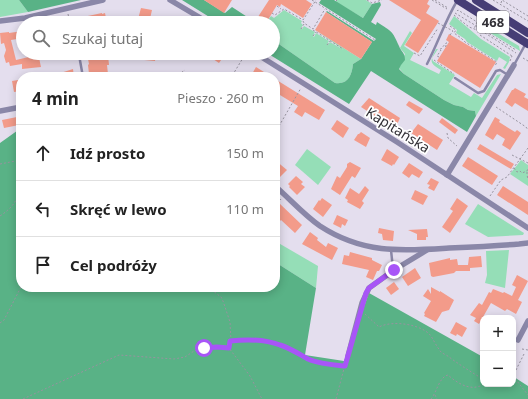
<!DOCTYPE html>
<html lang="pl">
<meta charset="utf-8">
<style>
:root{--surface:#fff;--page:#f6f6f6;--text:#222;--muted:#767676;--line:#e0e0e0}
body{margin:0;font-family:"Noto Sans",sans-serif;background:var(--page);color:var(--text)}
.controls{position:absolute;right:12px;bottom:12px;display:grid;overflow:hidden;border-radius:8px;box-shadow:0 2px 10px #0003}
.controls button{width:36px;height:36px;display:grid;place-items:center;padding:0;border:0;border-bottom:1px solid var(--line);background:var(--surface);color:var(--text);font:20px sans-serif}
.stop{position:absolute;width:12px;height:12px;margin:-9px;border:3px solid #a855f7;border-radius:50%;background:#fff}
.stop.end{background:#a855f7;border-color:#fff;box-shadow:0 1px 4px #0008}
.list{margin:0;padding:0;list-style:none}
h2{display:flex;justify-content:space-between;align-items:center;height:52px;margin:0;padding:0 16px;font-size:17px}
h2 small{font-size:13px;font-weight:400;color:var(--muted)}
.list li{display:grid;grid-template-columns:26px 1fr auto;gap:12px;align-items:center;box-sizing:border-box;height:56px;padding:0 16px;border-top:1px solid var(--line)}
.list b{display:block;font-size:15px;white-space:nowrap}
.list em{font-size:13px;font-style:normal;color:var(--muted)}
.icon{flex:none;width:22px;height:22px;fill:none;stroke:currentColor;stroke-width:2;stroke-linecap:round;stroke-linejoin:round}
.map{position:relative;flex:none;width:528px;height:399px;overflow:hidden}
.search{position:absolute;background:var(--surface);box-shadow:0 2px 10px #0003;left:16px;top:16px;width:264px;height:44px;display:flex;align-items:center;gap:10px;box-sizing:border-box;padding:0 14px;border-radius:22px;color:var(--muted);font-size:15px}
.panel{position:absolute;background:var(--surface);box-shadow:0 2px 10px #0003;left:16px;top:72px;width:264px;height:220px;border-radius:16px}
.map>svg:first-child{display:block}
.green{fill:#95deb7}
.forest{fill:#59b286}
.building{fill:#f39b8a}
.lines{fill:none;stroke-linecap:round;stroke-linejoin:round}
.path{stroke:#97939f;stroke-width:1;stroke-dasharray:2 2;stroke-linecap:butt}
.service{stroke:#8a87a8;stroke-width:2.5}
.minor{stroke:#8a87a8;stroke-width:5.5}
.primary{stroke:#463d75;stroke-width:8}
.path-bridge{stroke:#97939f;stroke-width:1;stroke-dasharray:2 2;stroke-linecap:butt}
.route{stroke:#a855f7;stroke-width:5}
.labels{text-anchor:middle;stroke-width:3.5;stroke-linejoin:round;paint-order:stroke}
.shield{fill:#fff;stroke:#706e72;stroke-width:1}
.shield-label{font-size:13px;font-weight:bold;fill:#323036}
.street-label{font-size:14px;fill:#323036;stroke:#fff}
</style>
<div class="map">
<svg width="528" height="399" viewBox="0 0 528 399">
<rect width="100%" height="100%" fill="#e4deee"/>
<g class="green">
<polygon points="0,0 19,0 28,12 0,17"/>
<polygon points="337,0 366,0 372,4 363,18 336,2"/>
<path d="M 284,10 L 302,21 L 301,23 L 303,25 L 301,28 L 302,29 L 304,26 L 315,32 L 313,36 L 314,37 L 316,33 L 329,41 L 327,45 L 330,42 L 344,50 L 315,30 L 361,59 L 353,64 C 352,75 348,85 335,83 L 273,40 L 273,23 L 266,23 L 271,16 L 274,18 Z"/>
<polygon points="454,16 481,39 510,57 509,62 505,69 503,68 507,62 499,57 497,61 467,42 465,39 456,33 457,30 449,24"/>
<polygon points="479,22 519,46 520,51 477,25"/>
<path d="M 410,31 L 412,33 L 404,46 L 414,53 L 410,60 L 439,74 L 441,70 C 429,63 430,61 436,49 L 438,49 L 432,58 L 433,61 L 455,75 L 449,84 L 471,97 L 474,93 L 482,98 L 497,75 L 501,74 L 476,116 L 475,111 L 468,110 L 463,107 L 454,105 L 444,100 L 404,74 L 399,68 L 405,54 L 400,48 Z"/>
<polygon points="307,149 331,167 318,185 295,165"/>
<polygon points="521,160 528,165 528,186 510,174"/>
<polygon points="478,204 524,233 523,235 488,237 465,224"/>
<polygon points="275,241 318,266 316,288 275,262"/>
<polygon points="509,250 505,288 485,283 487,275 486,251"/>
</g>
<g class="forest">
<polygon points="19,0 81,0 28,12"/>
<polygon points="182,0 204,0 225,13 232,7 255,22 254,23 219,23"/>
<path d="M 321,0 L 334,0 L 363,18 L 372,4 L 380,2 L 381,5 L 371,22 L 376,25 L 377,22 C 392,32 392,30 399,46 C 401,52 405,52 405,60 L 401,65 L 399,69 L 404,74 L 444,100 L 454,105 L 463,107 L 468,110 L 475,111 L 476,116 L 467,132 L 371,71 L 349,104 L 267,53 L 273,53 L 273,40 L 335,83 C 348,85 352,75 353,64 L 361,59 L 372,42 L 326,12 L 327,11 L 374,41 L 376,39 L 319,3 Z"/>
<polygon points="21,128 21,287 275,287 275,262 316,288 305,355 344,361 369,293 483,357 483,384 513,384 513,374 515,375 514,377 528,386 528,399 0,399 0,143"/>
</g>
<g class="building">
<polygon points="204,0 232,0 224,13"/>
<polygon points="269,0 306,0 312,4 303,18 281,4 280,7 277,5 266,23 254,23"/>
<polygon points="389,0 429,0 427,4 430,6 426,13 439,21 418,53 405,45 421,20"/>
<polygon points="141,8 152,10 149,23 137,23"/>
<polygon points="326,12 372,42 361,59 315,30"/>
<polygon points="102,13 102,14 105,13 107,23 65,23 64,21"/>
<polygon points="23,31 23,38 11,40 16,60 33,56 33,54 38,53 41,67 22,69 22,64 10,66 9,62 6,63 4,56 6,50 4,43 1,44 0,33 9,32 9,33"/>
<polygon points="449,34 496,62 480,88 437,61 449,42 446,40"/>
<polygon points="124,53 156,53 155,61 123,58"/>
<polygon points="204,53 226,53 219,63"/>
<polygon points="108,55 109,65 107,65 108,74 106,74 106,77 96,77 95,73 89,74 88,65 89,64 88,59"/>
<polygon points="256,67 272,77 252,77 253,75 252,74"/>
<polygon points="73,69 74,77 54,77 54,75"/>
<polygon points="275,79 325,110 319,120 305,112 302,117 294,112 298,106 275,92"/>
<polygon points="18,80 19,82 21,81 21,91 14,92 12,81"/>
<polygon points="515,88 526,94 524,97 528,99 528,111 515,103 512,107 505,102 512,90 513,90"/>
<polygon points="369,98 400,118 395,129 361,107"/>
<polygon points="409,101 423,109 419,114 406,105"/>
<polygon points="17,117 19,125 4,128 2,120"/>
<polygon points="495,117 500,120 499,122 515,132 517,130 521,133 510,150 502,145 505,139 497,134 493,140 485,135"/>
<polygon points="442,118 458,130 455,134 439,122"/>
<polygon points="337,120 349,128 343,138 331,129"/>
<polygon points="418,124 443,140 437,150 411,133"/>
<polygon points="361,132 370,138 366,147 354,140 358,134 359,134"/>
<polygon points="480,144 514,164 511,169 477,149"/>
<polygon points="387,149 399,157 394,165 393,164 392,166 381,160"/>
<polygon points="468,157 498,176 492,185 462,166"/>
<polygon points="275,160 287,170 279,178 275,174"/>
<polygon points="350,162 361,168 355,178 352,176 340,195 331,189 337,176 340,178 347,167 347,164"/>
<polygon points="409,163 423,172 419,178 412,174 409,178 402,173"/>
<polygon points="296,176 303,182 301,184 305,187 297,195 289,187 290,186 288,184"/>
<polygon points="431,178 439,182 434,191 428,188 430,185 427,184"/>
<polygon points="365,186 369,190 362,201 364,203 360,209 347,202 348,200 345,198 350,188 359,194"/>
<polygon points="503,186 528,202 528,215 497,195"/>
<polygon points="415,190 428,196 423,205 411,199"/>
<polygon points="322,198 332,205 323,217 313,209 319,200 320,201"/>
<polygon points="457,198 468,206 450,233 442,227 453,211 450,209"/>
<polygon points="279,203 302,225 295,233 281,220 278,223 275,221 275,207"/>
<polygon points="337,215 348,220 345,226 342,224 341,228 333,224"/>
<polygon points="379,228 394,231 393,241 383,240 382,234 378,233"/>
<polygon points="427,229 428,237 426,237 426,240 417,240 417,234 408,230"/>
<polygon points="310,232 318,238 317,240 326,247 328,243 338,248 332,260 302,244"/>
<polygon points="350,252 372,258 372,260 382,265 379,271 377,271 373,280 366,277 369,270 342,264 344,255 349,256"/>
<polygon points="481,256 482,267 470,268 470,271 456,271 454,273 433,277 431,276 429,263 450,258 450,260 457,259 458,265 468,265 469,257"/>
<polygon points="415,268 421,278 408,286 402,277"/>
<polygon points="517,275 528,281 518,300 522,302 516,314 507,309 505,311 491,303 479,324 474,321 476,318 470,315 479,303 482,305 489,292 491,293 493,289 503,293 504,292 512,296 516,287 512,285"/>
<polygon points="394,282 399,289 391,295 386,288"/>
<polygon points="431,287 440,292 440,291 454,300 449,310 442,312 436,322 424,316 425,314 424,313 431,301 423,296 428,289 431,294"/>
<polygon points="456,322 467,328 462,337 457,334 456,336 450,333"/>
</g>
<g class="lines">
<g class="path">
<polyline points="312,0 375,40"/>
<polyline points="367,0 372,3 382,0"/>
<polyline points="432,0 447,9"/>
<polyline points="435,0 448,8"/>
<polyline points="493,0 528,21"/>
<polyline points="336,1 337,0"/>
<polyline points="501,3 502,0 528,16"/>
<polyline points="277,6 281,9"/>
<polyline points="457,11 458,10 477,22 474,29"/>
<polyline points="272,13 275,15 284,9 303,20 316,0"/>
<polyline points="455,13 516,50"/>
<polyline points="68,14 70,23"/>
<polyline points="454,15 469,27 485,33 516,53"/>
<polyline points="303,21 304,23 313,29 325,9"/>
<polyline points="450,26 456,30 454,33 461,38 465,42 497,62 495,66"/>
<polyline points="301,29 304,24"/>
<polyline points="313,30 343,49"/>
<polyline points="480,31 480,35 512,56"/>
<polyline points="313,36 316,32"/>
<polyline points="327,45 330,41"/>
<polyline points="440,49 441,49 446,43 447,43 445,48"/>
<polyline points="414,53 420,56 438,28"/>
<polyline points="439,57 437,56 441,50"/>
<polyline points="523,58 528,61"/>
<polyline points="434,60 454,74"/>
<polyline points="510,61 512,56"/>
<polyline points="175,77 185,70"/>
<polyline points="225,77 232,76 246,53"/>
<polyline points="496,107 526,127 528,130"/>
<polyline points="275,133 301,88"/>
<polyline points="447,133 448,138 457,146"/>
<polyline points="275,148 277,146"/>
<polyline points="512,155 528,163"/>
<polyline points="0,164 21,160"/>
<polyline points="514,168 517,172 520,171 522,173 527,171 528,168"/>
<polyline points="527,172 527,175 528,179"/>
<polyline points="490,196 501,180 507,177 528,148"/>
<polyline points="275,206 281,199"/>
<path d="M 0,216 C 12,208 17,201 21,188"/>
<polyline points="208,287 221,297 223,301 230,322 231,341 229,348"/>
<path d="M 365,314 L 379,327 C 392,320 422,324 431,336 C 434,341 437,347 441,352 C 443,354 447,355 449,357 C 460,365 471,372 483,379"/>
<polyline points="0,323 4,320 21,287"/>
<path d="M 231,341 C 247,339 264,339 280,345 C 290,348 299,354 308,359 C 319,364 333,365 345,366"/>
<polyline points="522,349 528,350"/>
<polyline points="524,354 513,376 528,395"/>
<polyline points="435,395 437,399"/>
<polyline points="23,399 119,355 174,359 185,357 194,351 204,348 217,347 229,348 250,376 262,399"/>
<polyline points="336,399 346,361"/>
<path d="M 431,399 C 437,392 439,377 448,375 C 458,384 472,392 484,384"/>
</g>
<g class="service">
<polyline points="79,55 83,77"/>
<path d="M 427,64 C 438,43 445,21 457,1"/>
<polyline points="514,65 525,45"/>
<polyline points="455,78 478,93 484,91 496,71 500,70 508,75"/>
<polyline points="391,250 393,269"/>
</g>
<g class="minor">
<polyline points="170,0 209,23"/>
<polyline points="0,21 25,18 103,0"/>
<polyline points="255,53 397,142 528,228"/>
<polyline points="0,111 21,107"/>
<polyline points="447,175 514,65"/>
<path d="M 275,186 C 290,199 304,215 320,226 C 363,254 401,251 449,248 C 473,247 496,246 519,244 L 528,243"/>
<polyline points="518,340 528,321"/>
<polyline points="348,356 362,303 369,288 394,270 427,250"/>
</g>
<g class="primary">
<polyline points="458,0 528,44"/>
<polyline points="476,0 528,33"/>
</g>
<polyline class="path-bridge" points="438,23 453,31 450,35"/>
</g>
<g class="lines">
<path class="route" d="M 204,348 L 217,347 L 229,348 L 230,341 C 247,339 264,339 280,345 C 290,348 299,354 308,359 C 319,364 333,365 345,366 L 366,293 L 369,288 L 394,270"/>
</g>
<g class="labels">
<rect class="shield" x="477" y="11" width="32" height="22" rx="3"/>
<g class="shield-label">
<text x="493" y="27">468</text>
</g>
<g class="street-label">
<text transform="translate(398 130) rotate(32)" y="5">Kapitańska</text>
</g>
</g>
</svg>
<div class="controls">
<button>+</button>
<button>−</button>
</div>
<div class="stop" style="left:204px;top:348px"></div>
<div class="stop end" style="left:394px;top:270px"></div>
<div class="search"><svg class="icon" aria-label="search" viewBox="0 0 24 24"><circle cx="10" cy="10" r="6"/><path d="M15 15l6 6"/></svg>Szukaj tutaj</div>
<section class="panel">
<h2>4 min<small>Pieszo · 260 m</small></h2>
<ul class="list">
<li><svg class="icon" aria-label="ahead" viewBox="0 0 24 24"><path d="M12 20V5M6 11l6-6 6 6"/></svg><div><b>Idź prosto</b></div><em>150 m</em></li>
<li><svg class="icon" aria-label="left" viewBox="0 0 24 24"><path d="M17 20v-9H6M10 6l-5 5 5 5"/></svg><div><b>Skręć w lewo</b></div><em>110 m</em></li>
<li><svg class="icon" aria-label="arrive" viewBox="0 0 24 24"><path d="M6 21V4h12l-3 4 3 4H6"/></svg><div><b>Cel podróży</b></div></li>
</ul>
</section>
</div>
